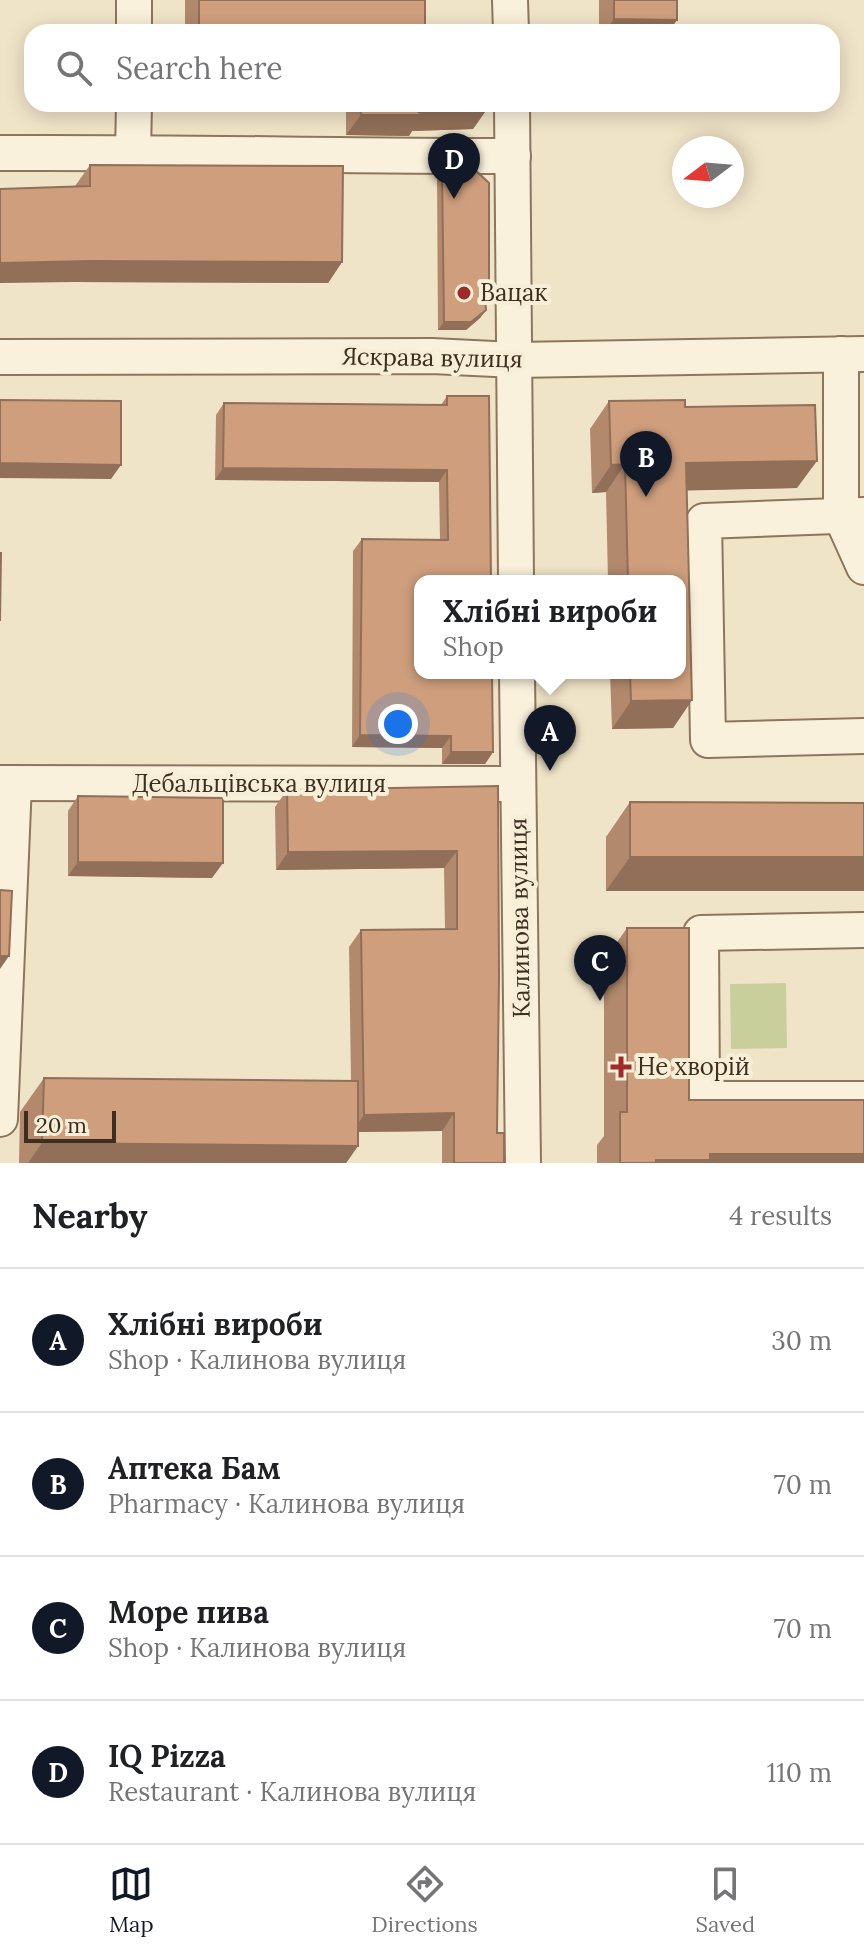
<!DOCTYPE html>
<meta charset="utf-8">
<style>
:root{--surface:#fff;--page:#f6f6f6;--text:#202124;--muted:#757577;--line:#e0e0e0;--accent:#111827}
body{margin:0;font-family:Lora,serif;background:var(--page);color:var(--text)}
.compass{position:absolute;left:672px;top:136px;width:72px;height:72px;border-radius:50%;background:var(--surface);box-shadow:0 4px 20px #0003;rotate:254deg}
.scale{position:absolute;left:24px;bottom:20px;width:92px;box-sizing:border-box;padding-left:8px;border:4px solid #3d2e20;border-top:0;font-size:22px;line-height:28px;white-space:nowrap;color:#3d2e20;-webkit-text-stroke:6px #f7eed8;paint-order:stroke}
.you{position:absolute;left:398px;top:724px;width:28px;height:28px;margin:-20px;border:6px solid #fff;border-radius:50%;background:#1a73e8;box-shadow:0 0 0 12px #1a73e833}
.badge{display:grid;place-items:center;width:52px;height:52px;border-radius:50%;background:var(--accent);color:#fff;font-size:26px;font-weight:700}
.pin{position:absolute;translate:-50% -66px;filter:drop-shadow(0 2px 4px #0008)}
.pin::after{content:'';position:absolute;top:42px;width:28px;height:24px;background:inherit;clip-path:polygon(0 0,100% 0,50% 100%)}
.popup{position:absolute;left:414px;top:575px;width:272px;height:104px;box-sizing:border-box;display:grid;place-content:center;border-radius:16px;background:var(--surface);filter:drop-shadow(0 2px 6px #0005);font-size:26px;white-space:nowrap;color:var(--muted)}
.popup b{font-size:30px;color:var(--text)}
.popup::after{content:'';position:absolute;left:50%;top:100%;margin-left:-16px;border:16px solid transparent;border-top-color:var(--surface)}
.list{margin:0;padding:0;list-style:none}
h2{display:flex;justify-content:space-between;align-items:center;height:104px;margin:0;padding:0 32px;font-size:34px}
h2 small{font-size:26px;font-weight:400;color:var(--muted)}
.list li{display:grid;grid-template-columns:52px 1fr auto;gap:24px;align-items:center;box-sizing:border-box;height:144px;padding:0 32px;border-top:2px solid var(--line)}
.list b{display:block;font-size:30px;white-space:nowrap}
.list p{margin:0;font-size:26px;white-space:nowrap;color:var(--muted)}
.list em{font-size:26px;font-style:normal;color:var(--muted)}
.icon{flex:none;width:44px;height:44px;fill:none;stroke:currentColor;stroke-width:2;stroke-linecap:round;stroke-linejoin:round}
.map{position:relative;flex:none;width:864px;height:1163px;overflow:hidden}
.search{position:absolute;background:var(--surface);box-shadow:0 4px 20px #0003;left:24px;right:24px;top:24px;height:88px;display:flex;align-items:center;gap:20px;box-sizing:border-box;padding:0 28px;border-radius:24px;color:var(--muted);font-size:30px}
.sheet{height:680px;background:var(--surface)}
nav{display:flex;justify-content:space-around;align-items:center;box-sizing:border-box;height:112px;border-top:2px solid var(--line);background:var(--surface);font-size:22px;color:var(--muted)}
nav a{display:grid;justify-items:center;gap:4px}
nav .on{color:var(--accent)}
.map>svg:first-child{display:block}
.green{fill:#c9cf9b}
.lines{fill:none;stroke-linecap:round;stroke-linejoin:round}
.minor-casing{stroke:#8d765c;stroke-width:38}
.minor{stroke:#faf1dc;stroke-width:34}
.wall{fill:#b2896c}
.shaded-wall{fill:#916f58}
.building{fill:#cf9f7d;stroke:#916f58;stroke-width:2}
.poi-dot{fill:#9e2a2b;stroke:#f7eed8;stroke-width:3}
.labels{text-anchor:middle;stroke-width:8;stroke-linejoin:round;paint-order:stroke}
.poi-label{font-size:24px;fill:#3d2e20;stroke:#f7eed8;text-anchor:start}
.street-label{font-size:24px;fill:#3d2e20;stroke:#f7eed8}
</style>
<div class="map">
<svg width="864" height="1163" viewBox="0 0 864 1163">
<rect width="100%" height="100%" fill="#f0e4c8"/>
<polygon class="green" points="786,983 787,1048 731,1049 730,984"/>
<g class="lines">
<defs>
<g id="minor">
<polyline points="510,0 511,32"/>
<polyline points="134,32 134,0"/>
<polyline points="512,104 516,581"/>
<polyline points="133,152 134,104"/>
<path d="M 0,153 C 171,152 342,156 513,156"/>
<polyline points="841,354 841,516 864,567"/>
<polyline points="0,357 432,356 515,360 864,354"/>
<polyline points="864,515 704,521 708,740 864,736"/>
<polyline points="517,673 523,1163"/>
<polyline points="0,783 518,784"/>
<polyline points="864,930 701,933 702,1099 864,1099"/>
<polyline points="0,1119 14,783"/>
</g>
</defs>
<use href="#minor" class="minor-casing"/>
<use href="#minor" class="minor"/>
</g>
<g class="wall">
<rect x="185" y="0" width="240" height="32"/>
<polygon points="599,0 677,0 677,20 668,32 599,32"/>
<polygon points="346,104 487,104 487,109 473,129 412,131 409,136 346,135"/>
<polygon points="90,165 342,262 328,283 75,282 75,186"/>
<polygon points="442,168 489,297 485,302 486,310 480,318 466,330 438,330 437,176"/>
<polygon points="447,396 493,752 485,764 442,764 442,748 352,747 353,551 362,539 440,540 439,482 215,480 216,415 224,403 441,405"/>
<polygon points="609,401 685,407 797,488 687,490 692,700 673,728 612,729 610,673 680,673 680,581 608,581 606,492 592,493 590,429"/>
<polygon points="498,786 497,1133 504,1163 442,1163 442,1131 358,1132 358,1146 346,1163 19,1163 20,1112 44,1078 351,1081 349,947 361,930 445,929 444,868 276,870 275,807 287,790"/>
<polygon points="78,796 212,878 68,876 68,811"/>
<polygon points="630,802 864,803 864,891 606,891 606,837"/>
<polygon points="627,928 689,1100 864,1163 597,1163 597,1145 604,1136 604,961"/>
</g>
<g class="shaded-wall">
<polygon points="614,19 677,20 668,32 605,32"/>
<polygon points="187,104 312,104 186,105"/>
<polygon points="487,109 473,129 412,131 409,136 346,135 361,115 417,111"/>
<polygon points="90,261 342,262 328,283 75,282 0,283 0,263"/>
<polygon points="486,310 480,318 466,330 438,330 444,322"/>
<polygon points="817,461 797,488 667,491 686,463"/>
<polygon points="0,463 121,465 111,479 0,478"/>
<polygon points="625,464 606,492 592,493 611,465"/>
<polygon points="223,468 447,470 439,482 215,480"/>
<polygon points="692,700 673,728 612,729 631,701"/>
<polygon points="360,735 451,736 442,748 352,747"/>
<polygon points="451,752 493,752 485,764 442,764"/>
<polygon points="457,851 444,868 276,870 288,852"/>
<polygon points="630,857 864,857 864,891 606,891"/>
<polygon points="78,862 223,863 212,878 68,876"/>
<polygon points="0,956 9,956 0,969"/>
<polygon points="454,1113 442,1131 352,1132 364,1115"/>
<polygon points="42,1143 358,1146 346,1163 28,1163"/>
<polygon points="710,1154 864,1154 864,1163 654,1163 656,1160"/>
</g>
<g class="building">
<rect x="199" y="0" width="226" height="32"/>
<polygon points="614,0 677,0 677,20 614,19"/>
<polygon points="360,104 487,104 487,109 417,111 423,115 361,115"/>
<polygon points="90,165 343,166 342,262 90,261 0,263 0,189 90,186"/>
<polygon points="442,168 473,168 489,183 489,297 485,298 486,310 471,322 444,322"/>
<polygon points="447,396 489,396 491,581 420,581 420,673 492,673 493,752 451,752 451,736 360,735 362,539 448,540 447,470 223,468 224,403 447,405"/>
<polygon points="0,400 121,401 121,465 0,463"/>
<polygon points="685,400 685,407 815,405 817,461 686,463 692,700 631,701 630,673 680,673 680,581 628,581 625,464 611,465 609,401"/>
<polygon points="0,553 1,553 0,621"/>
<polygon points="498,786 499,976 497,1133 504,1133 504,1163 454,1163 454,1113 364,1115 361,930 457,929 457,851 288,852 287,790"/>
<polygon points="78,796 223,798 223,863 78,862"/>
<polygon points="630,802 864,803 864,857 630,857"/>
<polygon points="0,890 12,891 9,956 0,956"/>
<polygon points="627,928 689,928 689,1100 864,1100 864,1154 710,1154 710,1160 656,1160 656,1163 620,1163 620,1112 627,1112"/>
<polygon points="44,1078 358,1081 358,1146 42,1143"/>
</g>
<g class="poi-dot">
<circle cx="464" cy="293" r="8"/>
<path d="M617 1055h8v8h8v8h-8v8h-8v-8h-8v-8h8z"/>
</g>
<g class="labels">
<g class="poi-label">
<text x="480" y="301">Вацак</text>
<text x="637" y="1075">Не хворій</text>
</g>
<g class="street-label">
<text transform="translate(432 358) rotate(1)" y="8">Яскрава вулиця</text>
<text x="259" y="792">Дебальцівська вулиця</text>
<text transform="translate(520 918) rotate(-91)" y="8">Калинова вулиця</text>
</g>
</g>
</svg>
<svg class="compass" viewBox="-18 -18 36 36"><path d="M0-13l5 13h-10z" fill="#e53935"/><path d="M0 13l5-13h-10z" fill="#757577"/></svg>
<div class="scale">20 m</div>
<div class="you"></div>
<div class="pin badge" style="left:550px;top:771px">A</div>
<div class="popup"><b>Хлібні вироби</b>Shop</div>
<div class="pin badge" style="left:646px;top:497px">B</div>
<div class="pin badge" style="left:600px;top:1001px">C</div>
<div class="pin badge" style="left:454px;top:199px">D</div>
<div class="search"><svg class="icon" aria-label="search" viewBox="0 0 24 24"><circle cx="10" cy="10" r="6"/><path d="M15 15l6 6"/></svg>Search here</div>
</div>
<section class="sheet">
<h2>Nearby<small>4 results</small></h2>
<ul class="list">
<li><span class="badge">A</span><div><b>Хлібні вироби</b><p>Shop · Калинова вулиця</p></div><em>30 m</em></li>
<li><span class="badge">B</span><div><b>Аптека Бам</b><p>Pharmacy · Калинова вулиця</p></div><em>70 m</em></li>
<li><span class="badge">C</span><div><b>Море пива</b><p>Shop · Калинова вулиця</p></div><em>70 m</em></li>
<li><span class="badge">D</span><div><b>IQ Pizza</b><p>Restaurant · Калинова вулиця</p></div><em>110 m</em></li>
</ul>
</section>
<nav>
<a class="on"><svg class="icon" aria-label="map" viewBox="0 0 24 24"><path d="M3 6l6-2 6 2 6-2v14l-6 2-6-2-6 2zM9 4v14M15 6v14"/></svg>Map</a>
<a><svg class="icon" aria-label="directions" viewBox="0 0 24 24"><path d="M12 3l9 9-9 9-9-9zM9 14v-3h6M13 9l2 2-2 2"/></svg>Directions</a>
<a><svg class="icon" aria-label="saved" viewBox="0 0 24 24"><path d="M7 4h10v16l-5-4-5 4z"/></svg>Saved</a>
</nav>
